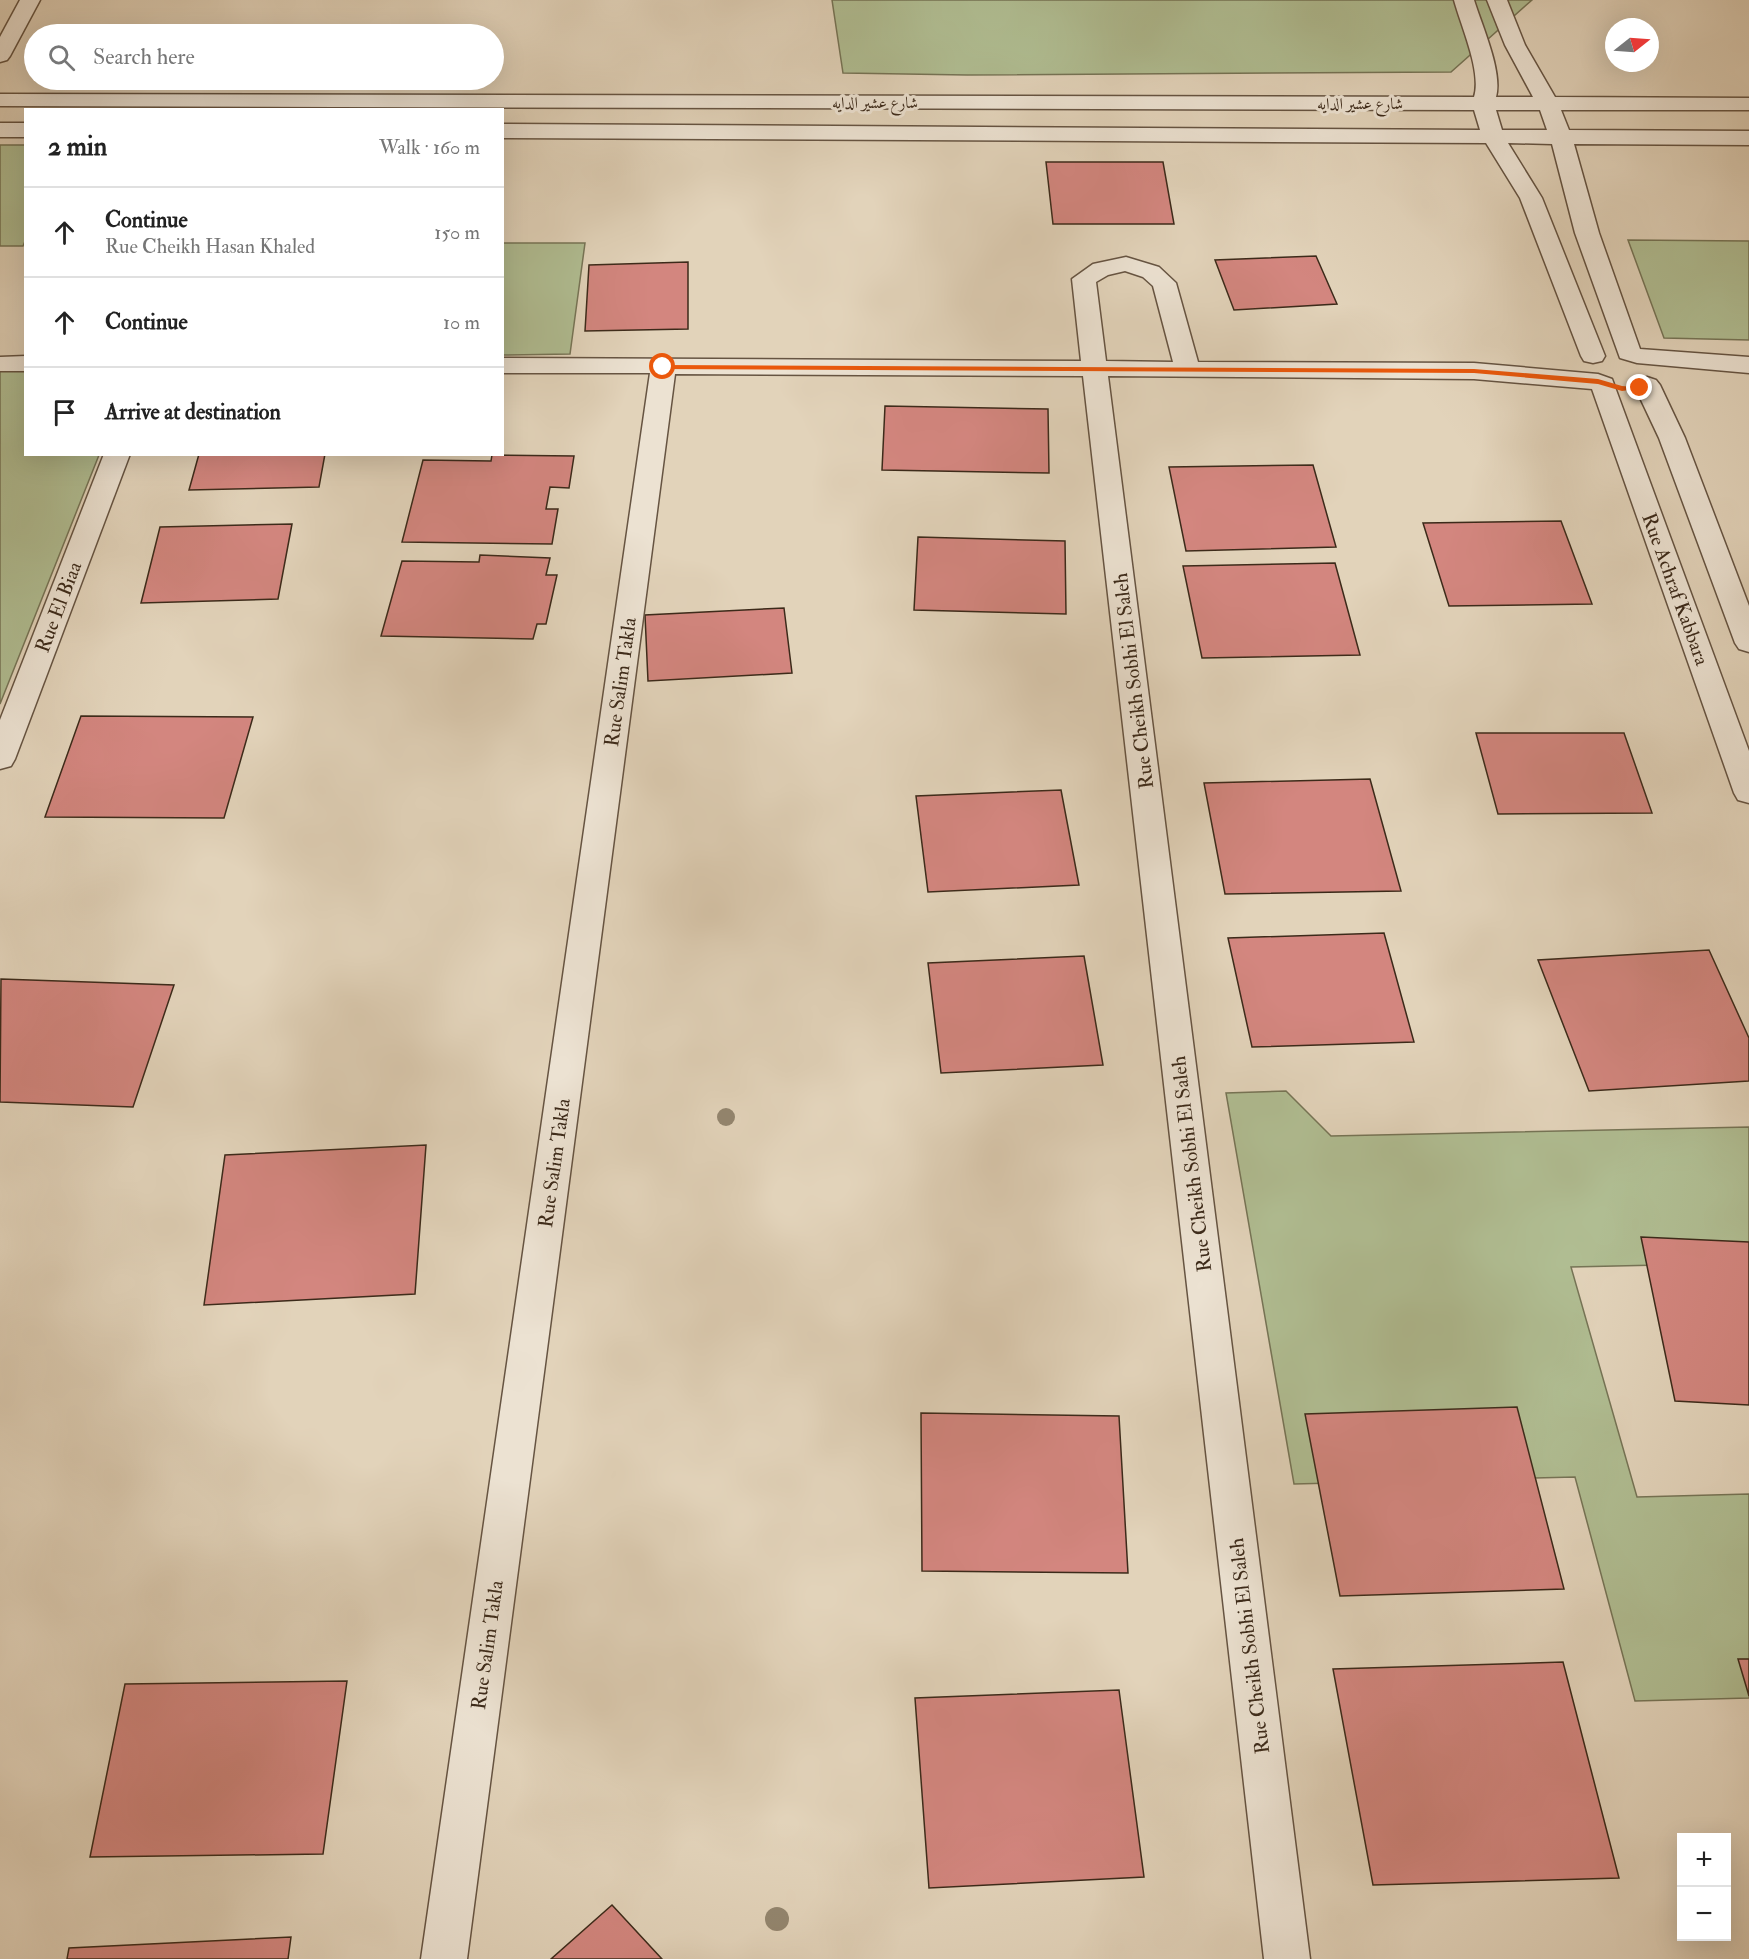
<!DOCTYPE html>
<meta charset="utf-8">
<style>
:root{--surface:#fff;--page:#f2f2f2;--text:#222;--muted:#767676;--line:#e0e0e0}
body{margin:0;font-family:"IM FELL Double Pica",Amiri,serif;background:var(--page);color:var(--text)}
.controls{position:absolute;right:18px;bottom:18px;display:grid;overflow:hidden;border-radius:0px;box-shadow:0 6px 24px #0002}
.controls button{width:54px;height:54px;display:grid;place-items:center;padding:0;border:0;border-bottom:2px solid var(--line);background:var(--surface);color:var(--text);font:30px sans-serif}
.compass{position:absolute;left:1605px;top:18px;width:54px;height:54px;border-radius:50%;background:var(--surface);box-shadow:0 6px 24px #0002;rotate:73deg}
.stop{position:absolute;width:18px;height:18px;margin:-14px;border:4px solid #ea580c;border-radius:50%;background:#fff}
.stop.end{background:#ea580c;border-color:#fff;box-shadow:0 2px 6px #0008}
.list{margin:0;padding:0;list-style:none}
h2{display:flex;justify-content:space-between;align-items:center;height:78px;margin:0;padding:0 24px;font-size:26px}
h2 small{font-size:20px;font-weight:400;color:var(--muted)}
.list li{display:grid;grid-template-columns:39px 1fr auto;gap:18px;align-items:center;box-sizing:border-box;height:90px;padding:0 24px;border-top:2px solid var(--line)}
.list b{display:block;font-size:22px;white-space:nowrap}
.list p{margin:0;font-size:20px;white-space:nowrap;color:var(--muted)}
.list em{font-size:20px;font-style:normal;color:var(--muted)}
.icon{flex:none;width:33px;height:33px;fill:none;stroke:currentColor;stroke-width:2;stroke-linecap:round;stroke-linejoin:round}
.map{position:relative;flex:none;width:1749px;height:1959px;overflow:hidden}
.search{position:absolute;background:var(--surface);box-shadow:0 6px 24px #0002;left:24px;top:24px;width:480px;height:66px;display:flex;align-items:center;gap:15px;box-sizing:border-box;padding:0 21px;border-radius:33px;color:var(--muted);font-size:22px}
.panel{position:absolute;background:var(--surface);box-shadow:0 6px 24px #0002;left:24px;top:108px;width:480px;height:348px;border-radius:0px}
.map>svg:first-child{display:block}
.green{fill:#b0bd92;stroke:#767456;stroke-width:1.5}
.building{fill:#d3867f;stroke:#3c2a1a;stroke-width:1.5}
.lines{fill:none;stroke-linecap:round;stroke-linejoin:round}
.minor-casing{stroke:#665442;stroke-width:3}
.minor{fill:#ece2d2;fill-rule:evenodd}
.tree{fill:#93866f}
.route{fill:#ea580c}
.labels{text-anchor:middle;stroke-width:6;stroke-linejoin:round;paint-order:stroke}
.far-street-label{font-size:16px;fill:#3c2a1a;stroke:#ece2d2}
.street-label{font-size:20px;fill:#3c2a1a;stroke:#ece2d2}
</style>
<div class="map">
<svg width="1749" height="1959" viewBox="0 0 1749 1959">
<rect width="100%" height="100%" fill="#e2d3ba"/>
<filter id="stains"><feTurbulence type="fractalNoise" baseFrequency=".00333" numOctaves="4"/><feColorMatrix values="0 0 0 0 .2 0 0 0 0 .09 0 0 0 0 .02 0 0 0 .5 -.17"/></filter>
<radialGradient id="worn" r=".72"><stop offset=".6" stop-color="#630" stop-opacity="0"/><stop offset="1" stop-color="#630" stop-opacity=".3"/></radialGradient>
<g class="green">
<polygon points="832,0 1532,0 1451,72 967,75 843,73"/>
<polygon points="0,145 25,145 26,239 23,246 0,246"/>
<polygon points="1628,240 1749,241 1749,340 1664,338"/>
<polygon points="503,243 585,243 570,354 503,355"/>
<polygon points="25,362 26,454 99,455 0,704 0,363"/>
<polygon points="1286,1091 1331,1136 1749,1127 1749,1263 1571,1267 1637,1497 1749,1494 1749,1698 1635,1701 1575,1477 1294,1484 1226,1093"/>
</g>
<g class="building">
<polygon points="1046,162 1163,162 1174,224 1053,224"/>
<polygon points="1316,256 1337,304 1234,310 1215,260"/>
<polygon points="688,262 688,329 585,331 589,265"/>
<polygon points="885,406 1048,409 1049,473 882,470"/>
<polygon points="199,454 325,454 319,487 189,490"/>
<polygon points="492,455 574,456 569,488 550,487 546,509 558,509 552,544 402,542 423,460 491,461"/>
<polygon points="1313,465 1336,547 1186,551 1169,467"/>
<polygon points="1561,521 1592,604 1449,606 1423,523"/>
<polygon points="292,524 278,599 141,603 160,527"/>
<polygon points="918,537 1065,541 1066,614 914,610"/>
<polygon points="480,555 550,558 546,575 557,575 546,624 537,624 533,639 381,636 402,561 479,562"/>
<polygon points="1335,563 1360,655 1202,658 1183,566"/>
<polygon points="784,608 792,673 648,681 645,615"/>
<polygon points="81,716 253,717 224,818 45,817"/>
<polygon points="1476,733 1624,733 1652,813 1498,814"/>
<polygon points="1370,779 1401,891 1225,894 1204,783"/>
<polygon points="1061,790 1079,885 928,892 916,796"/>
<polygon points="1384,933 1414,1042 1252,1047 1228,938"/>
<polygon points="1709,950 1749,1038 1749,1081 1589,1091 1538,960"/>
<polygon points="1084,956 1103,1065 941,1073 928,963"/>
<polygon points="1,979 174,985 133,1107 0,1102"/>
<polygon points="426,1145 415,1294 204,1305 225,1155"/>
<polygon points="1641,1237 1749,1242 1749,1405 1675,1401"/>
<polygon points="1517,1407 1564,1589 1340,1596 1305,1414"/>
<polygon points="921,1413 1119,1416 1128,1573 922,1571"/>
<polygon points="1738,1659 1749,1659 1749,1696"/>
<polygon points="1563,1662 1619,1878 1373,1885 1333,1669"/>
<polygon points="347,1681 323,1854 90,1857 125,1684"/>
<polygon points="1119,1690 1144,1877 929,1888 915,1698"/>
<polygon points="612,1905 662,1959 551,1959"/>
<polygon points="291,1937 288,1959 67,1959 69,1948"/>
</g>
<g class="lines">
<defs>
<g id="minor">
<polygon points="20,0 40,0 10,56 7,60 0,62 0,37"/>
<path d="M 1454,0 L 1474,0 C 1482,26 1503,72 1496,97 L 1533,97 L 1505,45 L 1487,0 L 1507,0 L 1525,45 L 1555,97 L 1749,98 L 1749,110 L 1561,110 L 1569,130 L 1749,131 L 1749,145 L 1574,144 L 1599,233 L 1640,349 L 1749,357 L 1749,373 L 1637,363 L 1620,358 L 1575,233 L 1552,144 L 1508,143 L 1542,198 L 1605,356 L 1602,361 L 1593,363 L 1584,361 L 1581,356 L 1520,198 L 1486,143 L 502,138 L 502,124 L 1480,130 L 1474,110 L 0,106 L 0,94 L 1474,97 C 1482,72 1461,26 1454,0 ZM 1496,110 L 1540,110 L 1547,130 L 1502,130 Z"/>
<rect x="0" y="123" width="26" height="14"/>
<path d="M 1126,257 L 1159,267 L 1176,283 L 1198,362 L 1474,363 L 1598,374 L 1612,379 L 1749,751 L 1749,803 L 1738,800 L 1734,793 L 1592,389 L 1474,379 L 1108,376 L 1310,1959 L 1264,1959 L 1083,376 L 675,374 L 467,1959 L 421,1959 L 650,373 L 502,373 L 502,358 L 1081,361 L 1072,279 L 1093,264 ZM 1125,271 L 1143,277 L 1153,286 L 1173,362 L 1106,361 L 1096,282 L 1108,275 Z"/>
<polygon points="26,356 26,371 0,371 0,357"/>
<polygon points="1647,377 1656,380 1660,385 1685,438 1749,606 1749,652 1739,649 1735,643 1659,438 1634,385 1638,380"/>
<polygon points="104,454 130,454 15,759 11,766 0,769 0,720"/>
</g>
</defs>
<use href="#minor" class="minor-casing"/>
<use href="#minor" class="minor"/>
</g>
<g class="tree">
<circle cx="726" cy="1117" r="9"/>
<circle cx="777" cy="1919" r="12"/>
</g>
<polygon class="route" points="663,365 1474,369 1598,379 1622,386 1644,388 1622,391 1598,384 1474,373 660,369"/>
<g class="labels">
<g class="far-street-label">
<text x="875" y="108">شارع عشير الدايه</text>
<text x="1360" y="109">شارع عشير الدايه</text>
</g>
<g class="street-label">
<text transform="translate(1676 589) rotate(70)" y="7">Rue Achraf Kabbara</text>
<text transform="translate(58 607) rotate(-69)" y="7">Rue El Biaa</text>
<text transform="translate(1133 681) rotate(-97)" y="7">Rue Cheikh Sobhi El Saleh</text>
<text transform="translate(620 682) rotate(-82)" y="7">Rue Salim Takla</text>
<text transform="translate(554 1163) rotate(-82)" y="7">Rue Salim Takla</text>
<text transform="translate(1191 1164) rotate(-97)" y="7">Rue Cheikh Sobhi El Saleh</text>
<text transform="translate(487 1645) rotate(-82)" y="7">Rue Salim Takla</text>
<text transform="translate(1249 1646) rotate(-97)" y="7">Rue Cheikh Sobhi El Saleh</text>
</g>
</g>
<rect width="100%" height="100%" filter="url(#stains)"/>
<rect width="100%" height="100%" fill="url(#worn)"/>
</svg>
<div class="controls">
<button>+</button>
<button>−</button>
</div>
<svg class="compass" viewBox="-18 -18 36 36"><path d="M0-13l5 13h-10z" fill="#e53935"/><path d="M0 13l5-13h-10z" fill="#767676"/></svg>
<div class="stop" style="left:663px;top:367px"></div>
<div class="stop end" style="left:1640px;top:388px"></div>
<div class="search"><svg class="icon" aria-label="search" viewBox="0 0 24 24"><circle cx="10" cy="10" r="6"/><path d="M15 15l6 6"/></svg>Search here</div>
<section class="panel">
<h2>2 min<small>Walk · 160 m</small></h2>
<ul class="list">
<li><svg class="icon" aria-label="ahead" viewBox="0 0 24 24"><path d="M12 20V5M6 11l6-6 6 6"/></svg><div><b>Continue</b><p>Rue Cheikh Hasan Khaled</p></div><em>150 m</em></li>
<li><svg class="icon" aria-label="ahead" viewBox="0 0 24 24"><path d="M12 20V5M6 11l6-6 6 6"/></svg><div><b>Continue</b></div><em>10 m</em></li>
<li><svg class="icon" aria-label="arrive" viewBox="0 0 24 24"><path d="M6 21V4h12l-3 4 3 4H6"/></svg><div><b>Arrive at destination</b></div></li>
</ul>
</section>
</div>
